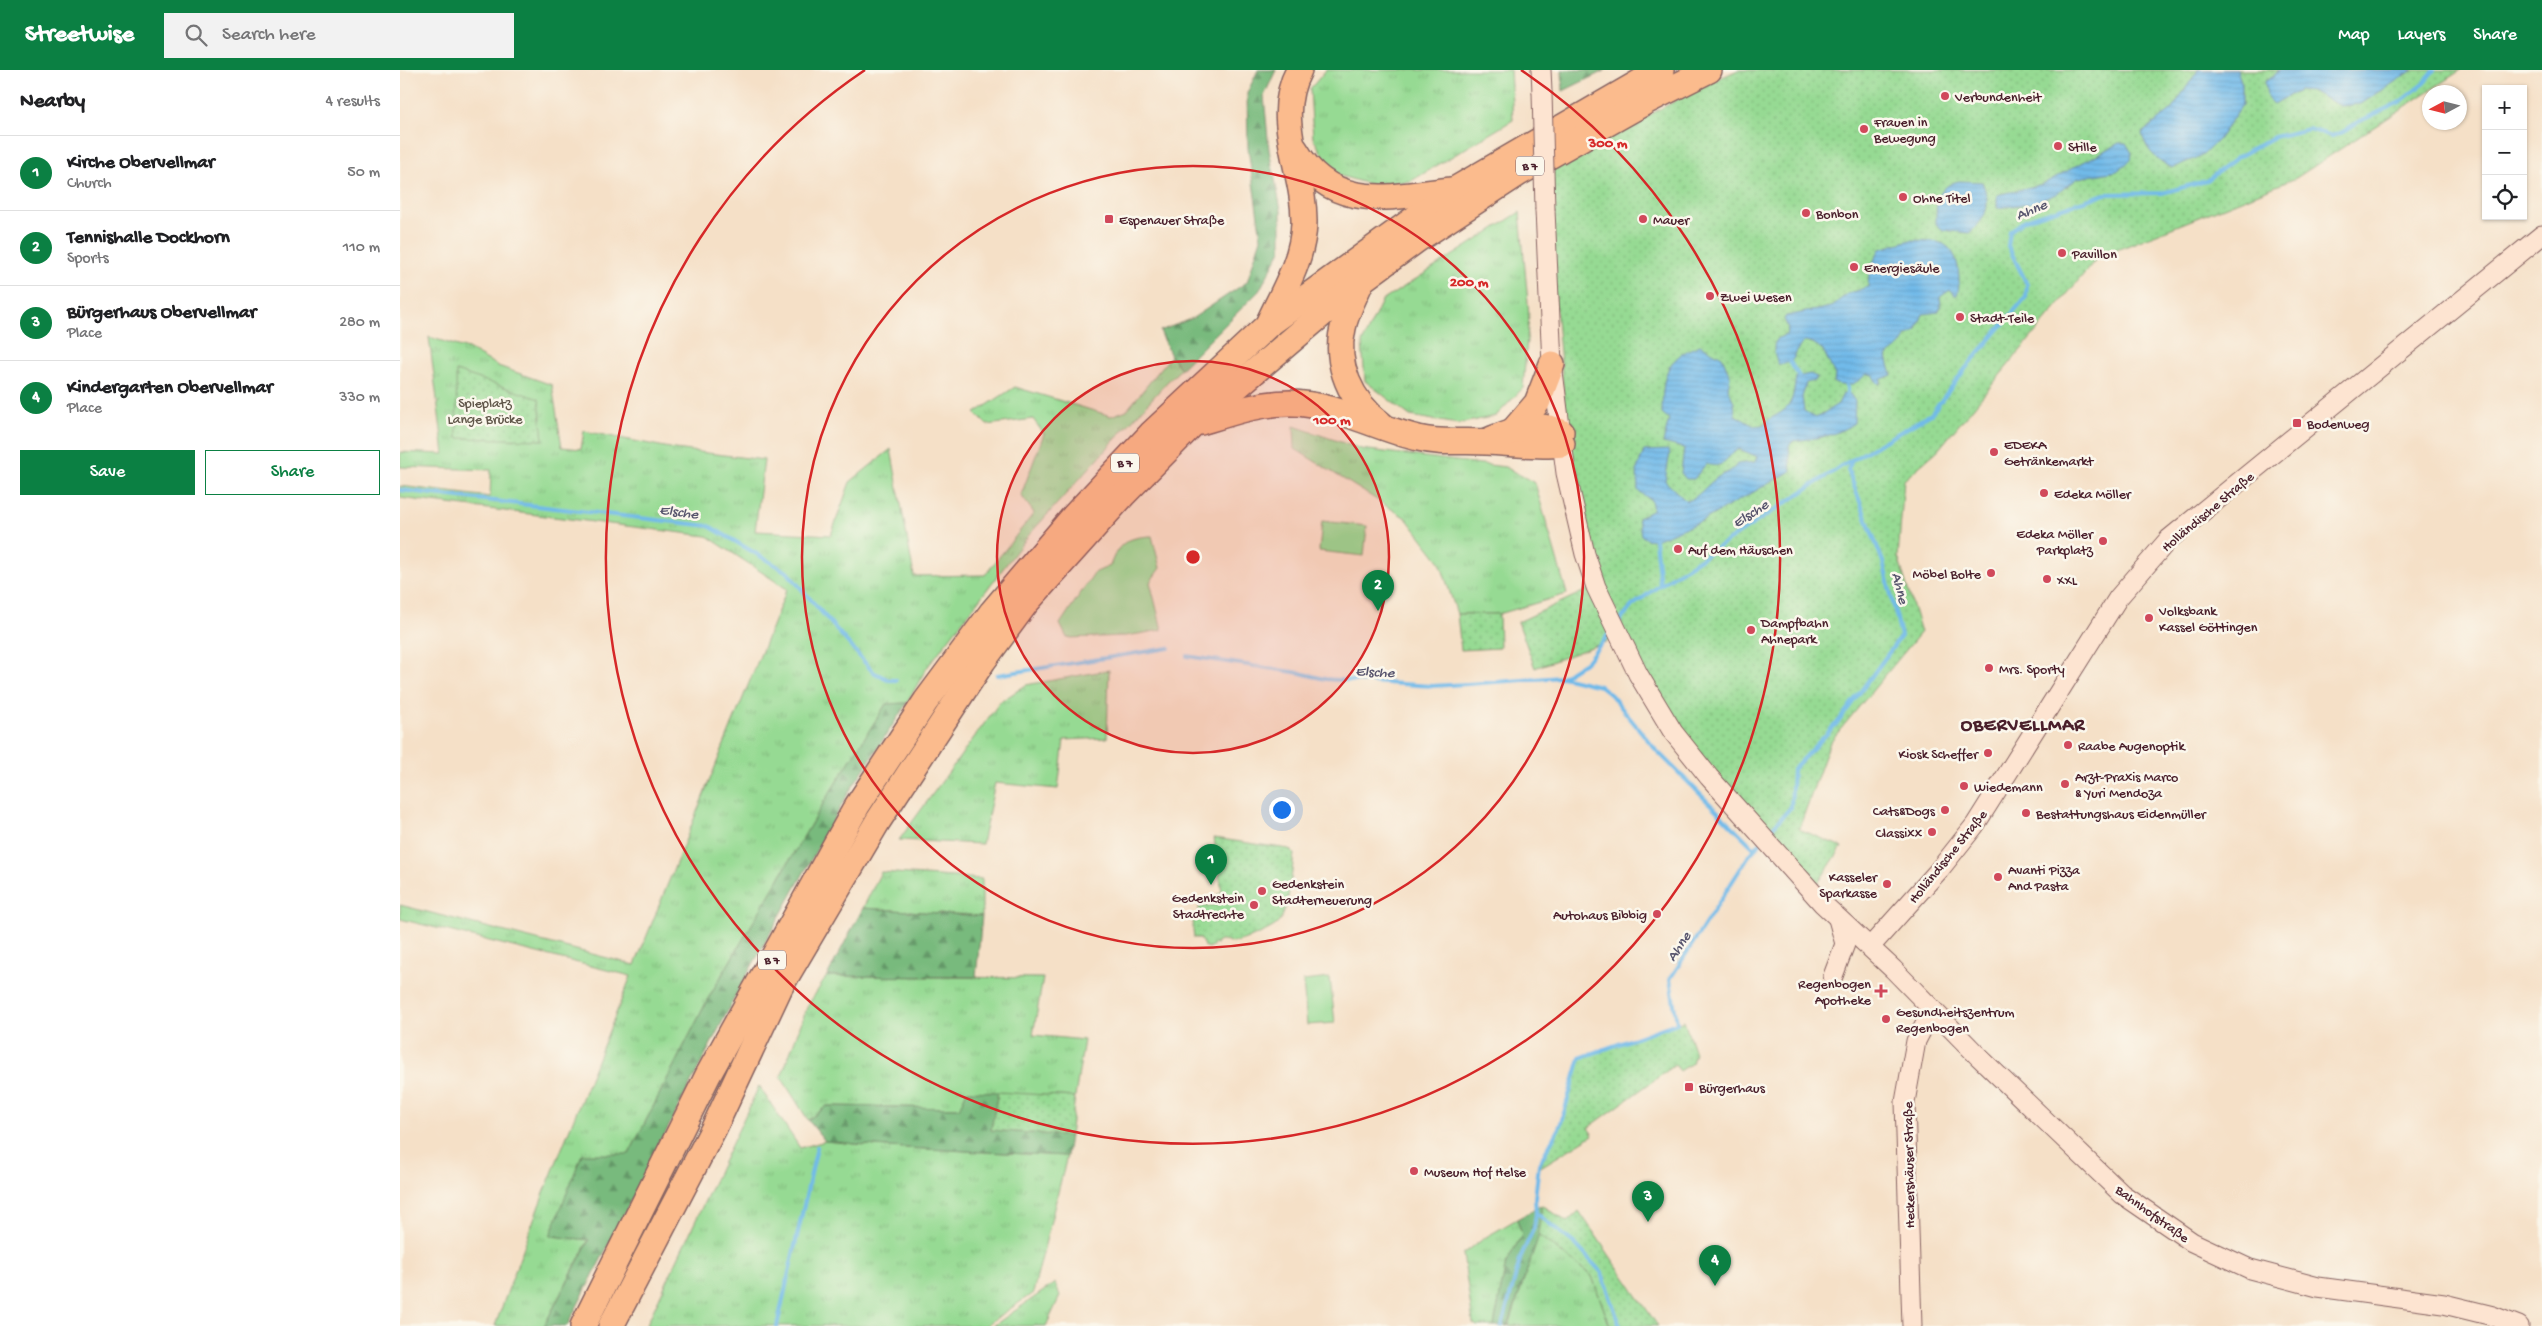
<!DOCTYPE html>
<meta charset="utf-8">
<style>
:root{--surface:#fff;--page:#f2f2f2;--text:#202124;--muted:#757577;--line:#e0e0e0;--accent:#0b8043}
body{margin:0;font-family:"Gochi Hand",sans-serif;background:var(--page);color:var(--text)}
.controls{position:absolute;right:15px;top:15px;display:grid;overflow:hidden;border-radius:0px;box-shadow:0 1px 4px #0004}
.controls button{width:45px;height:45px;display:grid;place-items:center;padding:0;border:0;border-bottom:1px solid var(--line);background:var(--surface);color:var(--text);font:25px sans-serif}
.compass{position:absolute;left:2022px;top:15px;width:45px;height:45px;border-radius:50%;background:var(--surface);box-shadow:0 1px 4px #0004;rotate:263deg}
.you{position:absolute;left:881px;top:739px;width:18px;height:18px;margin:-12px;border:4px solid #fff;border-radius:50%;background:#1a73e8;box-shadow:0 0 0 8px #1a73e833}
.badge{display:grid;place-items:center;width:32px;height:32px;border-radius:50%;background:var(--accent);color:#fff;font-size:16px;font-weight:700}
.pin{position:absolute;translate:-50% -41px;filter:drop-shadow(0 1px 2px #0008)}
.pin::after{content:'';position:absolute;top:26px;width:18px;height:15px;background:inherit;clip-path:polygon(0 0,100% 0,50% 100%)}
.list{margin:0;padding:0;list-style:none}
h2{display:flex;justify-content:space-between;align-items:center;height:65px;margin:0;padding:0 20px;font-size:21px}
h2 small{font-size:16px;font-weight:400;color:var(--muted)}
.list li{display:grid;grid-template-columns:32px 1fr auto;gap:15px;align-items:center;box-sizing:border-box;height:75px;padding:0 20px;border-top:1px solid var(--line)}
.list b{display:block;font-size:19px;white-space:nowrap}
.list p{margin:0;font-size:16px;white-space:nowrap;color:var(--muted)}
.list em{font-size:16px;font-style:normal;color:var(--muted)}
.actions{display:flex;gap:10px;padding:15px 20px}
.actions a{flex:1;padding:11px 0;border:1px solid var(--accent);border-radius:0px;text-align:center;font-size:18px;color:var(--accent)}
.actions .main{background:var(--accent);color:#fff}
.icon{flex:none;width:28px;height:28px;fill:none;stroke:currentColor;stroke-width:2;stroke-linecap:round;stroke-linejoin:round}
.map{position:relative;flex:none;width:2142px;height:1256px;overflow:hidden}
header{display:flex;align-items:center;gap:30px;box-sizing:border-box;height:70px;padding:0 25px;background:var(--accent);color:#fff}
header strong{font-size:24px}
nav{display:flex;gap:28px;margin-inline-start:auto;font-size:18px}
.search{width:350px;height:45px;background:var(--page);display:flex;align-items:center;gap:12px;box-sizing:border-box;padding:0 18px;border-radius:0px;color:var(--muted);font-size:19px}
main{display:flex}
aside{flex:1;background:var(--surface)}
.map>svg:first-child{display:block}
.grass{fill:url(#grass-tufts);stroke:#707c5f}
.forest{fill:url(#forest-firs);stroke:#616c54}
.park{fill:url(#park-dots);stroke:#707c5f}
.pitch{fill:#96da93;stroke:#707c5f}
.water{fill:url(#water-rules);stroke:#5e6c8a}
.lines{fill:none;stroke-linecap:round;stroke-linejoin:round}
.stream{stroke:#71bae9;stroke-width:4}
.secondary-casing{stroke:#866362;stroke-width:21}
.highway-casing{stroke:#866362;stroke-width:28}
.secondary{stroke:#fde4d1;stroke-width:19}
.highway{stroke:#fbbb8d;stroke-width:25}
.secondary-bridge-casing{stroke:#866362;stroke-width:21;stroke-linecap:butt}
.secondary-bridge{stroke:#fde4d1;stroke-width:19}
.ring{fill:none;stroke:#d62828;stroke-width:2.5}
.poi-dot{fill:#d1495b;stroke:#fbf7ec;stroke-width:2}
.labels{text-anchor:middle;stroke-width:5;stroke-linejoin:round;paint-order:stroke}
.shield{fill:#fbf7ec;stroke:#7f6065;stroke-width:1}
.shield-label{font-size:12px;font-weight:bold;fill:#4a1f2b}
.poi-label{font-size:14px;fill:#4a1f2b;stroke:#fbf7ec;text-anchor:start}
.park-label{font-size:14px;fill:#61574a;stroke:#fbf7ec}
.street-label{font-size:14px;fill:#4a1f2b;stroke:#fbf7ec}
.water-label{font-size:15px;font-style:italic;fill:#58556e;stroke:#fbf7ec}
.district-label{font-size:19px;font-weight:bold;letter-spacing:1px;fill:#4a1f2b;stroke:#fbf7ec}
.centre{fill:#d62828;stroke:#fbf7ec;stroke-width:2.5}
.ring-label{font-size:15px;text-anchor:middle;font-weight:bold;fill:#d62828;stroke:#fbf7ec;stroke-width:5;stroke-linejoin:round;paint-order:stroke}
</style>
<header>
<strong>Streetwise</strong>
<div class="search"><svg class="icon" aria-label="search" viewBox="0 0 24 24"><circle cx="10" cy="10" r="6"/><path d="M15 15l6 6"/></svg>Search here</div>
<nav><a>Map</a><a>Layers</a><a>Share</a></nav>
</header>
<main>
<aside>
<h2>Nearby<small>4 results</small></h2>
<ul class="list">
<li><span class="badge">1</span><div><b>Kirche Obervellmar</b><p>Church</p></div><em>50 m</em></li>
<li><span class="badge">2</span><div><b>Tennishalle Dockhorn</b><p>Sports</p></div><em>110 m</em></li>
<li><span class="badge">3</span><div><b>Bürgerhaus Obervellmar</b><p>Place</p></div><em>280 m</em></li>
<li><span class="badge">4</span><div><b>Kindergarten Obervellmar</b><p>Place</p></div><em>330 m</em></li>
</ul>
<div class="actions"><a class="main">Save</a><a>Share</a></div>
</aside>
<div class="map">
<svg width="2142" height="1256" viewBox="0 0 2142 1256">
<defs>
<pattern id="grass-tufts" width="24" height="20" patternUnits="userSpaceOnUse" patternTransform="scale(1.25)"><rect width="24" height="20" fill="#96da93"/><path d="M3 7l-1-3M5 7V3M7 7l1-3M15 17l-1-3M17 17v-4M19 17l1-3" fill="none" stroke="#83bb7f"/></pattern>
<pattern id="forest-firs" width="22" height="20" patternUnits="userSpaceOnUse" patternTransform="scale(1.25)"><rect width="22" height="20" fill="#78ba7d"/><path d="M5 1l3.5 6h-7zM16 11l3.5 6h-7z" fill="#649767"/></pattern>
<pattern id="park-dots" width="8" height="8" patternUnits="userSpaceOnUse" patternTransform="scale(1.25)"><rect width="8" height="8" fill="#96da93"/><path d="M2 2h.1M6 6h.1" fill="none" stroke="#83bb7f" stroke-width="1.8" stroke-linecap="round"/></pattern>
<pattern id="water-rules" width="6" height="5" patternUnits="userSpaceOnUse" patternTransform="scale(1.25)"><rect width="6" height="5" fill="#71bae9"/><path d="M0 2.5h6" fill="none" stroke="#639fc8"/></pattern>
</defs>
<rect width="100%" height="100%" fill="#fbf7ec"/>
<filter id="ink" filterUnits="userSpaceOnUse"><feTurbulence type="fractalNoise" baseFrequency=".02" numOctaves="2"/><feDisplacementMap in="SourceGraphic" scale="10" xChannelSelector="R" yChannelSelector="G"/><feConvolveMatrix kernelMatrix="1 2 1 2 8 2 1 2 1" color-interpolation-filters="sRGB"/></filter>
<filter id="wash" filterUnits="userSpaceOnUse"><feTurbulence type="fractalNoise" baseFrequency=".0096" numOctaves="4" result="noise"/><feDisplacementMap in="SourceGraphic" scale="20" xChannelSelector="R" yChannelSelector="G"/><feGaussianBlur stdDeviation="1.12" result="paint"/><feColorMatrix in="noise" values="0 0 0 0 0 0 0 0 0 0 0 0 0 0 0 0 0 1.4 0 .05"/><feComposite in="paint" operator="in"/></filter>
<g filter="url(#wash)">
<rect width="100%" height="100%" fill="#f5e0c7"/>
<g class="grass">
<polygon points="926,0 1110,0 1113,50 1011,111 972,115 934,104 913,68 910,19"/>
<polygon points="1120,142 1129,245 1123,318 1096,346 1058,354 1010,346 965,311 962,273 982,231"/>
<polygon points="29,267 68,279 98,296 152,315 162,377 181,379 184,361 275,379 364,390 355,461 431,465 450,412 491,379 514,506 585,505 634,443 621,425 644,364 633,349 587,355 575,343 615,317 711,346 727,340 771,286 781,299 767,312 628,466 526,599 507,633 486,634 427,727 309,927 229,1084 150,1166 189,1169 144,1256 95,1256 138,1138 231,906 0,849 0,835 235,895 387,519 307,466 0,428 0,416 90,427 91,400 0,397 0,382 44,384"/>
<polygon points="894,356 961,379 1105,397 1135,413 1167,524 1099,544 1057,544 1040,492 1006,448 895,379"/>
<polygon points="709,600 707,668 664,670 658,719 595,713 582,774 499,770 600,632 626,615"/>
<polygon points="481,802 582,809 582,846 463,838"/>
<polygon points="427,906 643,908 633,965 684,970 675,1027 567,1021 560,1038 427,1036 408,1050 381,1007 408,935"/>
<polygon points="359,1016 400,1078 425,1071 487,1077 667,1086 633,1223 585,1256 246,1256"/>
<polygon points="1117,1149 1122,1165 1106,1193 1094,1256 1077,1256 1073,1253 1063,1184 1086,1167"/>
<polygon points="1138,1165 1192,1206 1210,1256 1109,1256"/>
<polygon points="655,1213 660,1226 646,1256 593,1256"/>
</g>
<g class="forest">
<polygon points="858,0 876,0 864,26 869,80 881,140 881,180 859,221 781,299 771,286 760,261 793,248 847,212 861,168 848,78 847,23"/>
<polygon points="1162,0 1206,0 1163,21"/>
<polygon points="507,633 449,722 338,921 167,1256 144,1256 189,1170 150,1166 182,1084 229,1084 309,927 427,727 486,634"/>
<polygon points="463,838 582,846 576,907 427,906"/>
<polygon points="567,1021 598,1022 591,1060 670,1066 667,1086 487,1077 425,1071 408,1050 427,1036 559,1038"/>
<polygon points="1142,1135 1167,1152 1204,1190 1210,1256 1192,1206 1139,1165 1108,1256 1094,1256 1106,1193 1122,1165 1117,1149"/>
</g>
<g class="park">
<polygon points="1338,0 2061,0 1896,108 1697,188 1538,380 1504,410 1498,487 1521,562 1430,672 1399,759 1442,777 1412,822 1309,707 1219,567 1135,598 1118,552 1196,516 1175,451 1144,103 1302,16"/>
<polygon points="56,301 139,329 143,370 57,368"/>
<polygon points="1057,544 1099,544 1100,578 1061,580"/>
<path d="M 814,768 L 889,779 L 894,784 C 892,800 889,845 876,855 C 863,864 847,869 832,873 L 825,870 L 820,871 L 809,878 L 804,876 L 800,868 L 794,868 L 792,850 L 800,848 L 799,837 L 819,834 L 818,824 L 822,823 Z"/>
<polygon points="1284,951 1295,983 1292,993 1280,1001 1275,995 1188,1058 1193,1065 1139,1098 1160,1056 1180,989"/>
<polygon points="598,1022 675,1027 670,1066 591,1060"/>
<polygon points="1142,1135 1167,1152 1179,1141 1258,1256 1210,1256 1192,1206 1138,1165"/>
</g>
<g class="pitch">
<polygon points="922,451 967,456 964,486 919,481"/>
<path d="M 752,466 L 760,498 L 750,512 L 762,560 L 726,566 L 667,568 L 660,554 L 694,503 L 710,496 C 718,473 727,467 752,466 Z"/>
<polygon points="930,908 935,953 907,955 903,911"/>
</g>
<g class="water">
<path d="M 1798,0 L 1837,0 L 1842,14 L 1842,35 L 1818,70 L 1803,85 L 1772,98 C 1757,89 1746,82 1742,63 L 1772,39 Z"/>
<polygon points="1879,0 2013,0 1961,34 1941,36 1911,21 1899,20 1874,34 1867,27 1865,10 1873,7"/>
<polygon points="1719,73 1726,73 1732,83 1731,90 1717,101 1678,108 1656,124 1634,133 1597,138 1597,125 1643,114"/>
<path d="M 1559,111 L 1582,112 C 1592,135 1587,148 1569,163 L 1543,160 L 1536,154 C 1536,135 1536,116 1559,111 Z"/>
<path d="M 1510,170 C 1534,171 1552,168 1558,197 C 1559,206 1560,216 1557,225 L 1554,225 L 1550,220 L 1540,227 L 1541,237 L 1538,242 L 1523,244 L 1516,261 L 1506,266 C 1504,276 1493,279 1487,287 L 1492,305 L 1482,309 L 1480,315 L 1475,310 L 1474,305 L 1467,304 C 1456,313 1449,319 1434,313 L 1435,305 L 1423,280 L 1413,273 L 1405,271 C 1392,281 1399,295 1378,294 C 1373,282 1370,269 1386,265 L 1388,258 L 1384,249 L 1386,246 L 1431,237 L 1447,224 L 1468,217 C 1468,203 1473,191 1480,179 Z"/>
<path d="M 1300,275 L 1322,287 L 1330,306 L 1328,319 L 1334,332 L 1335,345 L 1354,356 L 1363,355 C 1369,348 1376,346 1383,341 C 1394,333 1394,319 1396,307 L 1410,304 L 1417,307 L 1414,311 L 1406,313 L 1402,327 L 1404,341 L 1416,348 L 1438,334 L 1443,324 L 1450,324 L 1455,331 L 1454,353 C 1434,367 1416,368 1393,371 L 1389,376 L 1391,401 L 1302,451 L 1255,470 L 1246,469 L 1241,465 L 1238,448 L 1253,440 L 1251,430 L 1238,421 L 1237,399 L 1244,381 L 1268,380 L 1270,383 L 1265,411 L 1286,431 C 1299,428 1307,414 1318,407 C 1326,402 1331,403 1337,394 L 1355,392 L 1358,387 L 1339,379 C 1324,386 1327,400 1306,394 L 1294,409 L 1286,409 L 1281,403 L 1284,378 L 1263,373 L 1269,349 L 1262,343 C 1263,307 1263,289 1300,275 Z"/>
</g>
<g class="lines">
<g class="stream">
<polyline points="1390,292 1399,306"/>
<polyline points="1447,316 1447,324"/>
<polyline points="0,420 309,456 387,502 473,602 489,610 496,610"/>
<polyline points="1260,515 1451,390"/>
<polyline points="1219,552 1232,536 1260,515 1255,470"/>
<polyline points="787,586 900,603 925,609 1032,616 1068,614 1162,607 1187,591 1211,561"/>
<polyline points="597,605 769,578"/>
<polyline points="1162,607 1200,616 1211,625 1256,680 1355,779"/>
<polyline points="1367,764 1391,737 1393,699 1439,651 1501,566 1483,492 1448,400 1452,390 1531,344 1566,298 1626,227 1627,214 1608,176 1610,161 1625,150 1705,124 1762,123 1806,111 1838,87 1874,67 1909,59 1932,66 1943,62 1956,53 2000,32 2024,13 2035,0"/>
<polyline points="377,1256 417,1077"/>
<polyline points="1102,1256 1121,1186 1134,1158 1136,1143"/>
<polyline points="1220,1256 1202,1203 1175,1174 1136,1143 1135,1128 1139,1094 1160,1056 1180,988 1277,953 1270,909 1348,787 1360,773"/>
</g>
</g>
</g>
<g filter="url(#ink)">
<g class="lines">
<defs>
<g id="secondary">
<polyline points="1141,0 1142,22"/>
<polyline points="1145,140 1152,294 1166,403 1185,484 1196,517 1238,604 1273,662 1309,707 1422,833 1493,899 1579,987 1722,1124 1792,1172 1850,1199 1918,1217 2044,1234 2093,1246 2119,1256"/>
<polyline points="1470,877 1540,799 1575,755 1718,528 1769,469 2142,165"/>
<polyline points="1433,906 1445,874 1438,849"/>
<polyline points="1512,1256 1505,1032 1516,971 1532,940"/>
</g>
<g id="highway">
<path d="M 895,79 C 932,143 990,127 1051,120"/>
<path d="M 960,214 C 954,228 946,242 943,258 C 934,294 951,332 981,354"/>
<path d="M 869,252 C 884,220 903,189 904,153 C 905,100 872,50 899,0"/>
<path d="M 801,352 C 830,343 859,333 890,333 C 934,333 975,358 1018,368 C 1041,374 1063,370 1086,372 C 1112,373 1136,377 1162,374"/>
<polyline points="1113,361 1137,333 1152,294"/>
<path d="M 1087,371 C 1112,361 1134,350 1161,362"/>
<polyline points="183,1256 308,1005 457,736 526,631 592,542 674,446 751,364 868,255 1054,120 1261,0"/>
<polyline points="211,1256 314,1058 380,917 478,751 583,591 626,533 724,424 792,355 962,210 1018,169 1119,103 1247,31 1309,0"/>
</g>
</defs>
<use href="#secondary" class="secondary-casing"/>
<use href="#highway" class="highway-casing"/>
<use href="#secondary" class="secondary"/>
<use href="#highway" class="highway"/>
<defs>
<polyline id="secondary-bridge" points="1142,22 1145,140"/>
</defs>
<use href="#secondary-bridge" class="secondary-bridge-casing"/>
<use href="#secondary-bridge" class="secondary-bridge"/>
</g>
</g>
<circle cx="793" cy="487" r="196" fill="#d62828" fill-opacity=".12"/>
<g class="ring">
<circle cx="793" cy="487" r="196"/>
<circle cx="793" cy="487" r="391"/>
<path d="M1121 0A587 587 0 1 1 465 0"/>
</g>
<g class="poi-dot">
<circle cx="1545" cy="26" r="5"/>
<circle cx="1464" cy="59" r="5"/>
<circle cx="1658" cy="76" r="5"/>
<circle cx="1503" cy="127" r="5"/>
<circle cx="1406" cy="143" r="5"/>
<rect x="704" y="144" width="10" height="10" rx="2.5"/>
<circle cx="1243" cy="149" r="5"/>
<circle cx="1662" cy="183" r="5"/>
<circle cx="1454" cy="197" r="5"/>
<circle cx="1310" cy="226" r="5"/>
<circle cx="1560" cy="247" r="5"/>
<rect x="1892" y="348" width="10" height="10" rx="2.5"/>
<circle cx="1594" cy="382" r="5"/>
<circle cx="1644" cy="423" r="5"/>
<circle cx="1703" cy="471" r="5"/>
<circle cx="1278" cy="479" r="5"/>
<circle cx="1591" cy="503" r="5"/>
<circle cx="1647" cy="509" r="5"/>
<circle cx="1749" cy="548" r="5"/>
<circle cx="1351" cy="560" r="5"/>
<circle cx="1589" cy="598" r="5"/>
<circle cx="1668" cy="675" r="5"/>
<circle cx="1588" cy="683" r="5"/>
<circle cx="1665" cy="714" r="5"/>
<circle cx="1564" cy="716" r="5"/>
<circle cx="1545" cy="740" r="5"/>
<circle cx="1626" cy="743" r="5"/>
<circle cx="1532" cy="762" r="5"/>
<circle cx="1598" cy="807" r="5"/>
<circle cx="1487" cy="814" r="5"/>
<circle cx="862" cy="821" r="5"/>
<circle cx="854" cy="835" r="5"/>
<circle cx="1257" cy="844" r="5"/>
<path d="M1478.5 913.5h5v5h5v5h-5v5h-5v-5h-5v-5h5z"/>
<circle cx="1486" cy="949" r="5"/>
<rect x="1284" y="1012" width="10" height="10" rx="2.5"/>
<circle cx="1014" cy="1101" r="5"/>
</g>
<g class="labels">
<g class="shield">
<rect x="1116" y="86.5" width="28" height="19" rx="4"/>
<rect x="711" y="383.5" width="28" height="19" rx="4"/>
<rect x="358" y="880.5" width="28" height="19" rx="4"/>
</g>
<g class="shield-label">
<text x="1130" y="100">B 7</text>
<text x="725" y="397">B 7</text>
<text x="372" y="894">B 7</text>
</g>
<g class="poi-label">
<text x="1555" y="31">Verbundenheit</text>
<text x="1474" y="56">Frauen in<tspan x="1474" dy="16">Bewegung</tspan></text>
<text x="1668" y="81">Stille</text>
<text x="1513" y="132">Ohne Titel</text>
<text x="1416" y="148">Bonbon</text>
<text x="719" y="154">Espenauer Straße</text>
<text x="1253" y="154">Mauer</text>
<text x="1672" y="188">Pavillon</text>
<text x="1464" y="202">Energiesäule</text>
<text x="1320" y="231">Zwei Wesen</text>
<text x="1570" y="252">Stadt-Teile</text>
<text x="1907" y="358">Bodenweg</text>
<text x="1604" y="379">EDEKA<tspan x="1604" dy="16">Getränkemarkt</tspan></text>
<text x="1654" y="428">Edeka Möller</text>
<text x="1693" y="468" text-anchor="end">Edeka Möller<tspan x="1693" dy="16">Parkplatz</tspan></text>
<text x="1288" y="484">Auf dem Häuschen</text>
<text x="1581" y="508" text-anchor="end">Möbel Bolte</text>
<text x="1657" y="514">XXL</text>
<text x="1759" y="545">Volksbank<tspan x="1759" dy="16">Kassel Göttingen</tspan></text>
<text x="1361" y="557">Dampfbahn<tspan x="1361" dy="16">Ahnepark</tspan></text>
<text x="1599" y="603">Mrs. Sporty</text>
<text x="1678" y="680">Raabe Augenoptik</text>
<text x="1578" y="688" text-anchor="end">Kiosk Scheffer</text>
<text x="1675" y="711">Arzt-Praxis Marco<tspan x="1675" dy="16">&amp; Yuri Mendoza</tspan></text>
<text x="1574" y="721">Wiedemann</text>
<text x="1535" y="745" text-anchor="end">Cats&amp;Dogs</text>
<text x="1636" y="748">Bestattungshaus Eidenmüller</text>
<text x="1522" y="767" text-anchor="end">Classixx</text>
<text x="1608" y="804">Avanti Pizza<tspan x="1608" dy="16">And Pasta</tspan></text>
<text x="1477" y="811" text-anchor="end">Kasseler<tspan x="1477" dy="16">Sparkasse</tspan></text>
<text x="872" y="818">Gedenkstein<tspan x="872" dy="16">Stadterneuerung</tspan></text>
<text x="844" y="832" text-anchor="end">Gedenkstein<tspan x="844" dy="16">Stadtrechte</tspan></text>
<text x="1247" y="849" text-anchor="end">Autohaus Bibbig</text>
<text x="1471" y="918" text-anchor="end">Regenbogen<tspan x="1471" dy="16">Apotheke</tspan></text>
<text x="1496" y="946">Gesundheitszentrum<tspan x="1496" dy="16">Regenbogen</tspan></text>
<text x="1299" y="1022">Bürgerhaus</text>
<text x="1024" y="1106">Museum Hof Helse</text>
</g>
<g class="park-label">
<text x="85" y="337">Spieplatz<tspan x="85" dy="16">Lange Brücke</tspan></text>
</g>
<g class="street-label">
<text transform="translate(1807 441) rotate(-40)" y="5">Holländische Straße</text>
<text transform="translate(1547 786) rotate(-51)" y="5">Holländische Straße</text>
<text transform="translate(1508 1095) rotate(-91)" y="5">Heckershäuser Straße</text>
<text transform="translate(1753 1143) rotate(36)" y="5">Bahnhofstraße</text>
</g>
<g class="water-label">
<text transform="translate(1631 139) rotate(-23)" y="5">Ahne</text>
<text transform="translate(279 441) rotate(7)" y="5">Elsche</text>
<text transform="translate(1350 443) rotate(-33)" y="5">Elsche</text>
<text transform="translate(1501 518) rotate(76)" y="5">Ahne</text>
<text transform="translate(975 601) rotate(3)" y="5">Elsche</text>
<text transform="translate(1278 876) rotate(-57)" y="5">Ahne</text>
</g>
<g class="district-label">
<text x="1623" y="660">OBERVELLMAR</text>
</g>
</g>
<circle cx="793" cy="487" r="8" class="centre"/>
<g class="ring-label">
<text x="1208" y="77">300 m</text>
<text x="1069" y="216">200 m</text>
<text x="932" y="354">100 m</text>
</g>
</svg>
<div class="controls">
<button>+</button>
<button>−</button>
<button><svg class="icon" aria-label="locate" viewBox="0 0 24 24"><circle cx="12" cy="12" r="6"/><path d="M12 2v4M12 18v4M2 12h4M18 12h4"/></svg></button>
</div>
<svg class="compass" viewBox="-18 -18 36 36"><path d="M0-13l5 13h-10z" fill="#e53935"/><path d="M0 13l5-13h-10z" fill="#757577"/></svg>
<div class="you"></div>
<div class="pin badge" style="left:811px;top:815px">1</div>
<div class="pin badge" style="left:978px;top:541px">2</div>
<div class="pin badge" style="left:1248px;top:1152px">3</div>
<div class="pin badge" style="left:1315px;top:1216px">4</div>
</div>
</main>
